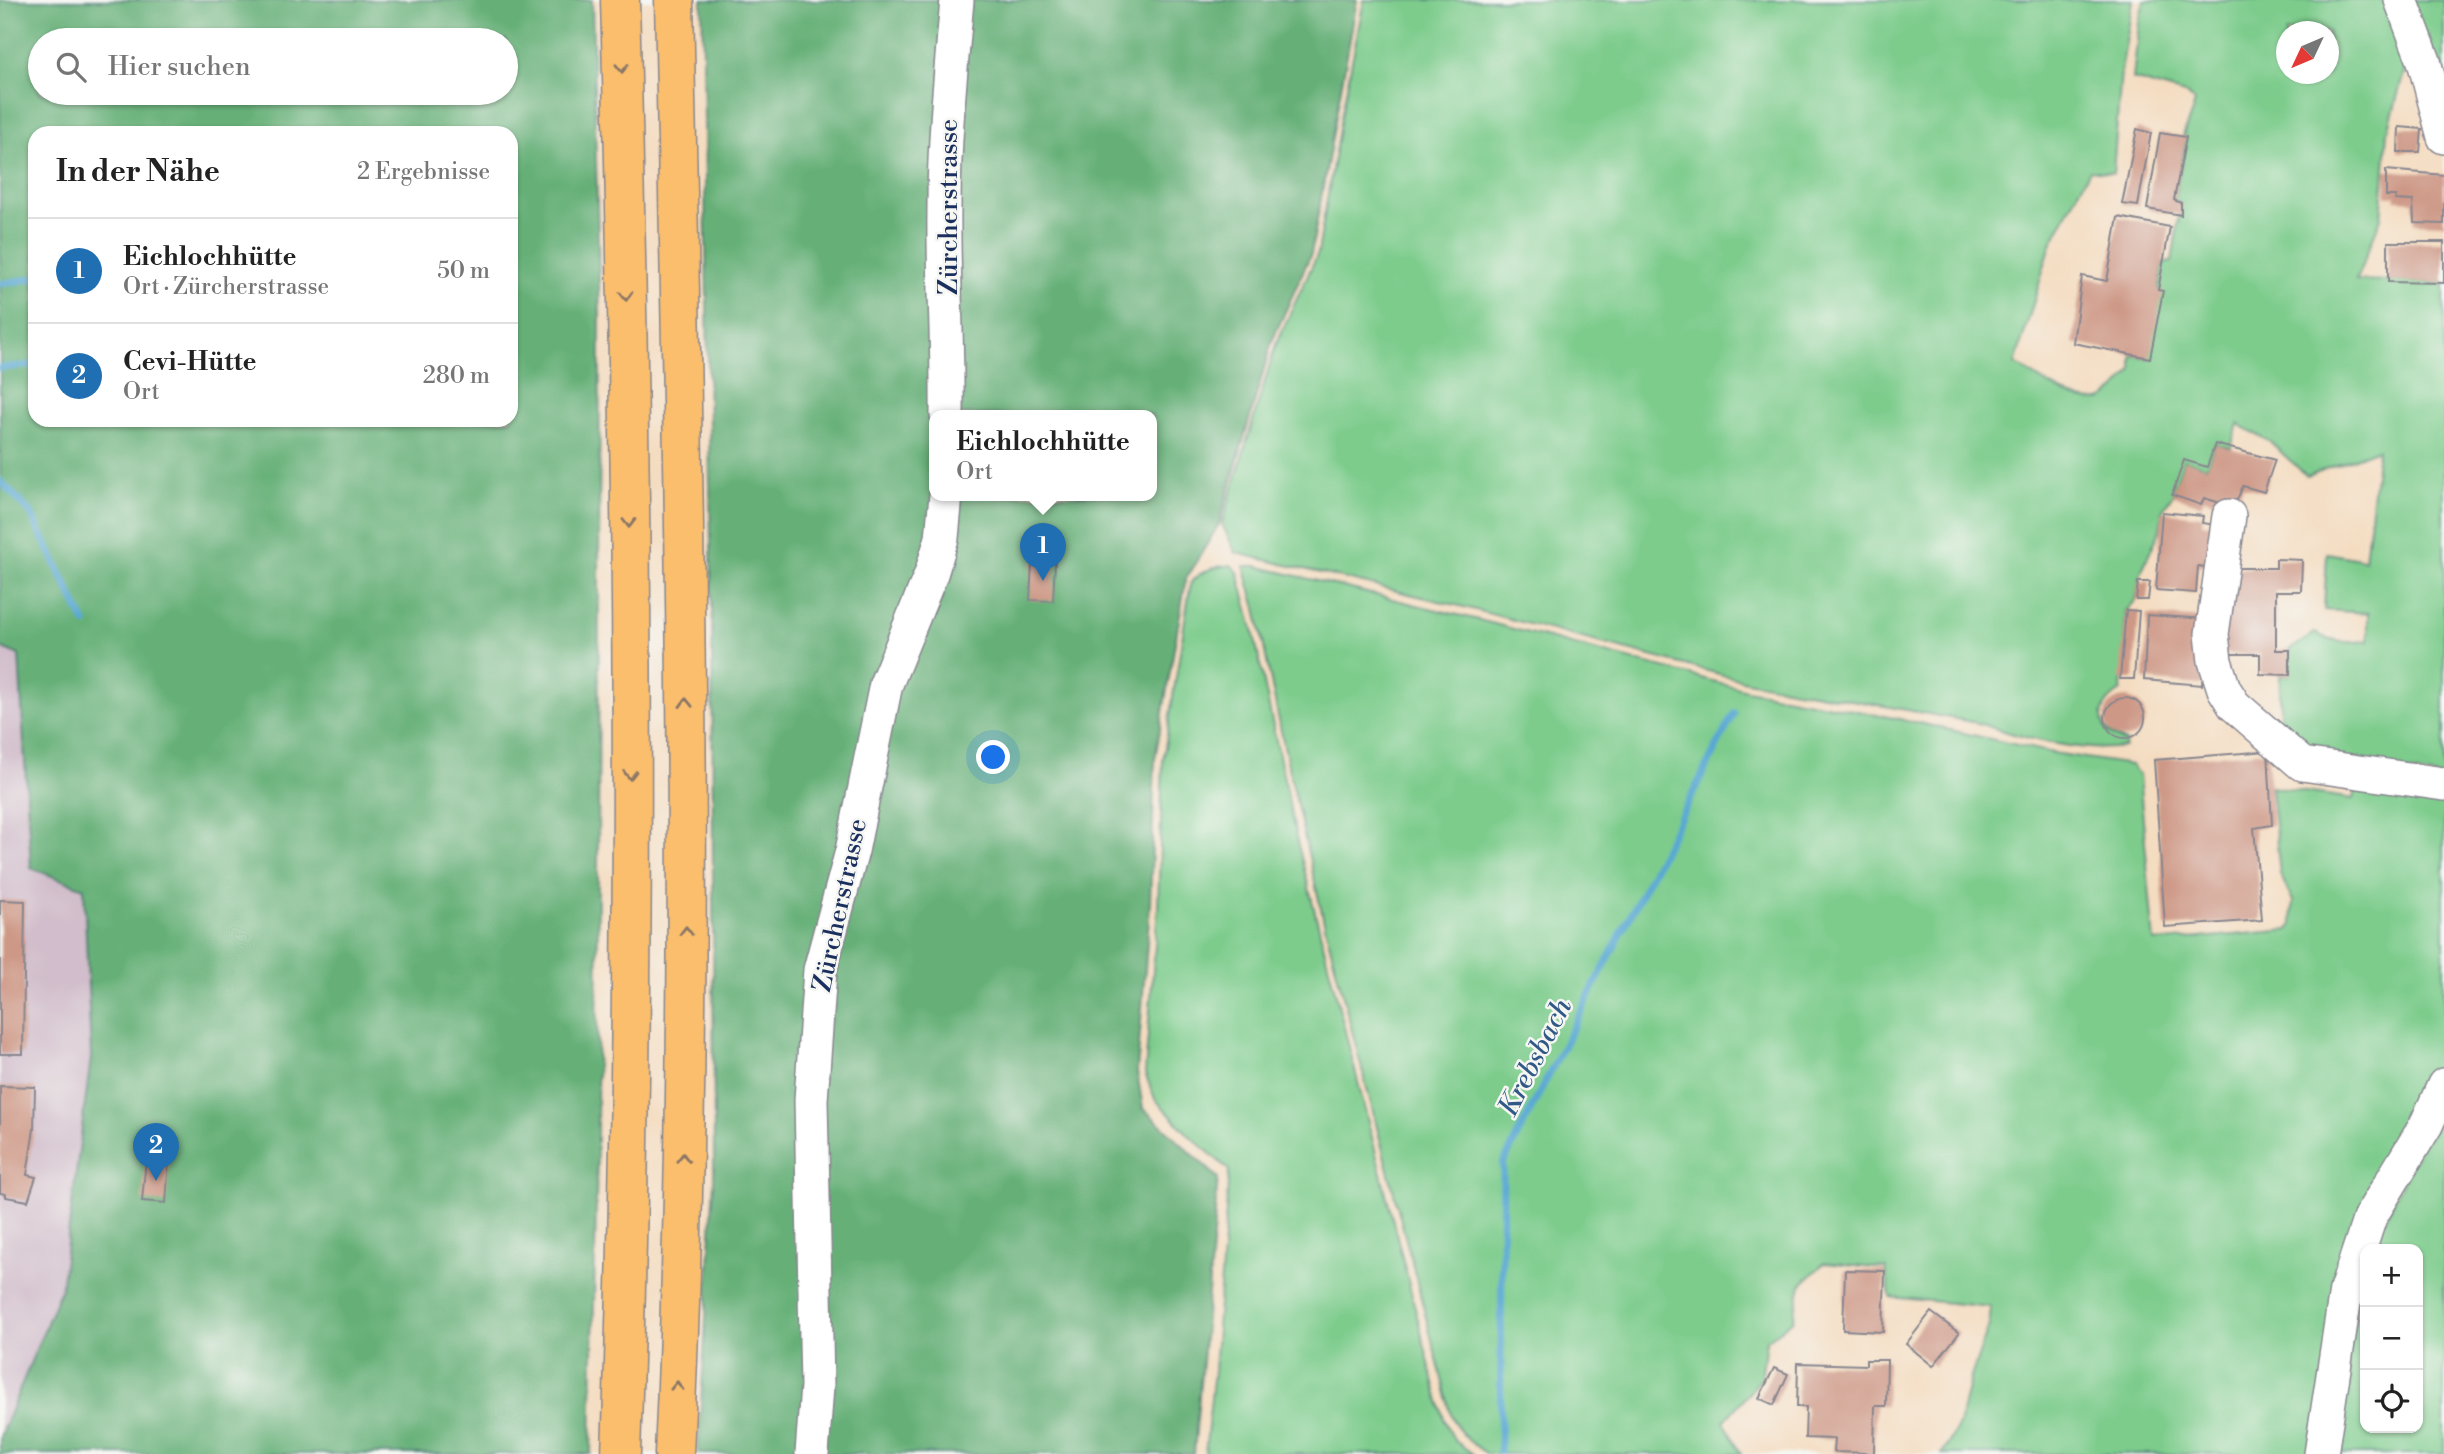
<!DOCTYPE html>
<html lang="de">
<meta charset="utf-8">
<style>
:root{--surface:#fff;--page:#f6f6f6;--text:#222;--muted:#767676;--line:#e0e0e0;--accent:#1f6fb2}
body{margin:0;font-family:"Libre Bodoni",serif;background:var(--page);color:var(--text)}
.controls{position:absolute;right:21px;bottom:21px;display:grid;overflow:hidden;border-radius:14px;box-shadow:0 2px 5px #0004}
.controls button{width:63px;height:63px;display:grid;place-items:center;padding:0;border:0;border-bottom:2px solid var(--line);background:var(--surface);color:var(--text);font:35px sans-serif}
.compass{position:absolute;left:2276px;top:21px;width:63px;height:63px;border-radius:50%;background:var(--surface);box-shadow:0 2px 5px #0004;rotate:226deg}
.you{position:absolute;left:994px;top:758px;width:24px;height:24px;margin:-18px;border:5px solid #fff;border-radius:50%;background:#1a73e8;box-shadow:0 0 0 10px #1a73e833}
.badge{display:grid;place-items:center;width:46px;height:46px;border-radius:50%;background:var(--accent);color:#fff;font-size:23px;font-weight:700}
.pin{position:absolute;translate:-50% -58px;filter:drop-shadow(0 2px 4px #0008)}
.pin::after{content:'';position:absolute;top:37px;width:24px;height:21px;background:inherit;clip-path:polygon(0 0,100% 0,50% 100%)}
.popup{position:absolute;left:929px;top:410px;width:228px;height:91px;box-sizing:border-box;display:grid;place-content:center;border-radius:14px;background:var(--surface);filter:drop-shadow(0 2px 5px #0005);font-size:23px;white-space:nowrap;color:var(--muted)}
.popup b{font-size:26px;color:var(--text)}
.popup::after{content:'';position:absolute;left:50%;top:100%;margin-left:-14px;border:14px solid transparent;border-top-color:var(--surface)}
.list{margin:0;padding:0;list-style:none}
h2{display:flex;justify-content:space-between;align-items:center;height:91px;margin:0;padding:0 28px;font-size:30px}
h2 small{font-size:23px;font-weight:400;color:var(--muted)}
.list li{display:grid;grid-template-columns:46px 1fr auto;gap:21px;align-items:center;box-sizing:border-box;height:105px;padding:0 28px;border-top:2px solid var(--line)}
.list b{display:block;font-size:26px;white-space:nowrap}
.list p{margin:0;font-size:23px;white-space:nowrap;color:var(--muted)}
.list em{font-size:23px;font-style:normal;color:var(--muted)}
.icon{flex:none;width:38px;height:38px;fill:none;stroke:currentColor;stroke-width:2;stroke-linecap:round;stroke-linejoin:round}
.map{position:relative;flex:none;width:2444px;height:1454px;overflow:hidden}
.search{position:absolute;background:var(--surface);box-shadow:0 2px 5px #0004;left:28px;top:28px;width:490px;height:77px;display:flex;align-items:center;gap:18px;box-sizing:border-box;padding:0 24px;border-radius:38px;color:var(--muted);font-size:26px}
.panel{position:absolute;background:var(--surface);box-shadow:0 2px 5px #0004;left:28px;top:126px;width:490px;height:301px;border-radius:21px}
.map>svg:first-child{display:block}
.industrial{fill:#d1bdcb}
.green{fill:#7dcc8c;stroke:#4c7e75;stroke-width:2;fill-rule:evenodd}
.forest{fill:#66b078;stroke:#40706b;stroke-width:2;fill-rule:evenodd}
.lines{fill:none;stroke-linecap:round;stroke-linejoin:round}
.stream{stroke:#59a8d3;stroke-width:7}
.building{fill:#ce9886}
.minor-casing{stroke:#88868f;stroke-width:36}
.highway-casing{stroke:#88868f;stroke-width:41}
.minor{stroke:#fff;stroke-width:33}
.highway{stroke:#fabe6d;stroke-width:38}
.oneway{stroke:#8a7666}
.labels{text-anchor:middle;stroke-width:5;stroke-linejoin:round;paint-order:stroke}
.street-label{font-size:26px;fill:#1b2f5e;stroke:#f6f6f2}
.water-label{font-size:28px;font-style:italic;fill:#315987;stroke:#f6f6f2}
</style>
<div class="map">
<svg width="2444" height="1454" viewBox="0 0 2444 1454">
<rect width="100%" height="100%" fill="#f6f6f2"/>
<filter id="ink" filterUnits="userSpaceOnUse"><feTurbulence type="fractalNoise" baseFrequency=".0143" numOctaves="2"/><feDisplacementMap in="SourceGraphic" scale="14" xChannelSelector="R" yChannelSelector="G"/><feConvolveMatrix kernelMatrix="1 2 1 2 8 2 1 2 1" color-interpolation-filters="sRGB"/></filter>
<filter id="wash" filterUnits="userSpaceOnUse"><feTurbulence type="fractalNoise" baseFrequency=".00686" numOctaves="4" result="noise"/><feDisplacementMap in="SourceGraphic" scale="28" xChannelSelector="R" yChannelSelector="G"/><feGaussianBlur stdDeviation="1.57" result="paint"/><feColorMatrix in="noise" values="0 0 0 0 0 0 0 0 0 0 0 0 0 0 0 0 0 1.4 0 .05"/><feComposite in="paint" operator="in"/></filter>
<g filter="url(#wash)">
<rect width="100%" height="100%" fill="#f4dcc0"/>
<polygon class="industrial" points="0,647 19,655 31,867 84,888 91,1058 61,1289 0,1437"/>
<g class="green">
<path d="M 1364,0 L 2133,0 L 2121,72 L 2113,173 L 2090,170 L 2051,244 L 2015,364 C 2036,376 2082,411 2105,398 C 2115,392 2124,379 2132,371 L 2132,355 L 2149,358 L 2163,263 L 2172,262 L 2181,203 L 2174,200 L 2186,138 L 2183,137 C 2186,123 2193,114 2195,101 L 2188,95 L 2133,79 L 2139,22 L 2144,0 L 2395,0 L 2408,58 L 2388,131 L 2381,218 L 2356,280 L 2444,283 L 2444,778 L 2332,758 L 2303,741 L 2280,721 L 2280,675 L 2290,675 L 2290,650 L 2315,633 C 2335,644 2346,643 2368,641 L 2368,613 L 2324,610 L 2327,553 L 2365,560 L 2378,449 L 2307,476 L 2270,442 L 2238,424 L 2231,448 L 2215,444 L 2207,467 L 2184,460 L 2172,495 L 2162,512 L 2160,530 L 2141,572 L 2136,600 L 2126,611 L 2121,691 C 2095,707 2095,731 2126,742 L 2125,747 C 2080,753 2022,738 1978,723 L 1746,681 L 1464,607 L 1236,553 L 1222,524 L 1276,344 L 1318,253 L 1341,117 ZM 2286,32 L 2328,32 L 2328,74 L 2286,74 Z"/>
<polygon points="2409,0 2444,0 2444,98"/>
<path d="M 1231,565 L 1238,572 L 1252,625 L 1296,837 L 1434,1383 L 1444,1419 L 1454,1440 L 1473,1454 L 1205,1454 L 1214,1370 L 1229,1170 L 1191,1137 L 1155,1099 L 1145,1073 L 1158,907 L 1163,760 L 1191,582 C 1202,570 1214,567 1231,565 Z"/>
<path d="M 1244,566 L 1256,566 L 1487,622 L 1747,690 L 1910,721 L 2053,753 L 2131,765 L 2139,775 L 2154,942 L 2289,930 L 2292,924 L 2293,901 L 2280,874 L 2271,787 L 2354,799 L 2358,778 L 2444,797 L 2444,1052 L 2436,1091 L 2380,1187 L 2316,1454 L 1942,1454 L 1959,1425 L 1970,1380 L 1989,1325 L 1991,1307 L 1890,1297 L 1886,1269 L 1824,1263 L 1801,1285 L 1793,1320 L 1766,1341 L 1761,1379 L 1724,1421 L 1741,1454 L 1487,1454 C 1468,1441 1460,1435 1451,1414 L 1325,926 L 1289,770 L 1256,608 Z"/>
<polygon points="2444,1097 2444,1454 2327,1454 2365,1266 2365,1428 2418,1428 2418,1249 2370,1249"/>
</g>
<g class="forest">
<path d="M 0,0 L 592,0 L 600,319 L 597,1155 L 591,1454 L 0,1454 L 0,1437 L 61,1289 L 91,1058 L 84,888 L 31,868 L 19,655 L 0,647 ZM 40,40 L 506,40 L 506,93 L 40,93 ZM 35,133 L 511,133 L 511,420 L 35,420 Z"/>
<path d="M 702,0 L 1357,0 L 1311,254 L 1272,341 L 1219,524 L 1186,579 L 1155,759 L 1150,905 L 1137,1072 L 1143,1108 L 1218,1178 L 1194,1454 L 698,1454 L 714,1180 L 712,611 ZM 934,415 L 1152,415 L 1152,495 L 934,495 Z"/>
</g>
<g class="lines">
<g class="stream">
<polyline points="0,284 35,278"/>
<polyline points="0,368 35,365"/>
<polyline points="0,481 30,512 85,623"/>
<polyline points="1500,1452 1503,1164 1734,713"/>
</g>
</g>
<g id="blocks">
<g class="building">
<polygon points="2399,127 2422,129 2420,152 2398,152"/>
<polygon points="2137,129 2151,133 2138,206 2122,204"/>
<polygon points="2160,133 2186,137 2174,200 2181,203 2181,215 2147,209"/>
<polygon points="2386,170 2444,175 2444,224 2414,223 2413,201 2395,200 2396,196 2386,196"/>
<polygon points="2118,217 2170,227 2158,290 2163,291 2150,358 2073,343 2082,276 2107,281"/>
<polygon points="2388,242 2444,242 2444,283 2388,282"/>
<polygon points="2215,444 2275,460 2264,492 2243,486 2234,507 2204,498 2201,505 2172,495 2184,460 2207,467"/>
<polygon points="2162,512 2203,516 2202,523 2224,526 2219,569 2198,566 2196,593 2156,590"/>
<polygon points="2276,559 2302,560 2301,591 2276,591 2276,650 2290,650 2290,675 2260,674 2260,654 2224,654 2225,568 2276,568"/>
<polygon points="1032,562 1055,562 1053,601 1030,600"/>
<polygon points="2138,582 2150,582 2148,600 2136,600"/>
<polygon points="2126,610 2139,611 2134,679 2120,679"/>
<polygon points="2147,615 2206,619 2202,685 2144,680"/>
<circle cx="2125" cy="718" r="20"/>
<polygon points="2268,751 2272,825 2254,828 2262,920 2165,927 2154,760"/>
<polygon points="0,900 25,901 23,1054 0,1054"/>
<polygon points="0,1086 35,1087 34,1129 27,1175 36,1177 28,1201 6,1197 6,1194 0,1193"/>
<polygon points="146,1158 169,1160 166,1203 142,1201"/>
<polygon points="1845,1270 1885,1271 1883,1332 1843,1330"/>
<polygon points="1931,1312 1959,1333 1933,1366 1906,1344"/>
<polygon points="1866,1360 1887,1360 1886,1406 1875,1406 1874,1453 1833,1452 1834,1439 1805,1438 1806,1407 1797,1407 1798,1363 1866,1365"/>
<polygon points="1774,1368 1788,1374 1774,1405 1759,1398"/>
</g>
</g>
</g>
<g filter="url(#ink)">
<use href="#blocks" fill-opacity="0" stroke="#88868f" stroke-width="2"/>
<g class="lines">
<defs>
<g id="minor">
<polyline points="2401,0 2424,61 2444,137"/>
<path d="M 947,415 C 948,345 943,276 944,207 C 944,138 951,69 957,0"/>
<polyline points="2229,516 2212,634 2215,661 2224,689 2234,705 2302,764 2444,784"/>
<polyline points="812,1454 817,1386 811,1100 820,970 852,851 886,684 931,574 942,538 946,495"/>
<polyline points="2321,1454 2346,1290 2370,1217 2426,1125 2444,1085"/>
</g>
<g id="highway">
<path d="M 620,0 C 633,484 638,970 621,1454"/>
<path d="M 674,1454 C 697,970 684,485 674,0"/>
</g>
</defs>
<use href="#minor" class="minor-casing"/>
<use href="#highway" class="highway-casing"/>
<use href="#minor" class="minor"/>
<use href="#highway" class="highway"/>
</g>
<defs><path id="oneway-chevron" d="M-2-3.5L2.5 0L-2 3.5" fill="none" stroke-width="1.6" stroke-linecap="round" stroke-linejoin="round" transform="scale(1.75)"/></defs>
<g class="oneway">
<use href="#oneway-chevron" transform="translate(622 68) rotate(89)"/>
<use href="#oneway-chevron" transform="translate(626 296) rotate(89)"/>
<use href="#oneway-chevron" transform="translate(629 523) rotate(90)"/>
<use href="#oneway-chevron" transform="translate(686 703) rotate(-91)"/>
<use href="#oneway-chevron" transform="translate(630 775) rotate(90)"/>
<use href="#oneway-chevron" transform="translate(686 931) rotate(-90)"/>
<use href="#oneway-chevron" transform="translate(683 1158) rotate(-89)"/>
<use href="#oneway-chevron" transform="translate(677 1386) rotate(-88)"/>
</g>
</g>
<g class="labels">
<g class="street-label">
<text transform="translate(948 207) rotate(-90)" y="9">Zürcherstrasse</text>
<text transform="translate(839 905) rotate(-78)" y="9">Zürcherstrasse</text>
</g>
<g class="water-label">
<text transform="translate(1534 1057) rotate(-63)" y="10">Krebsbach</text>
</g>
</g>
</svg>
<div class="controls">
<button>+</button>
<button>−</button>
<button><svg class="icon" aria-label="locate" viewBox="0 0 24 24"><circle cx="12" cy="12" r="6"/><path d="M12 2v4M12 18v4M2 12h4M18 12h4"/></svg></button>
</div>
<svg class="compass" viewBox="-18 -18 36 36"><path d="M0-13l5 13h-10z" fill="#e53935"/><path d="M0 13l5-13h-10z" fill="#767676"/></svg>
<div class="you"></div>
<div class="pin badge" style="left:1043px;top:581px">1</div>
<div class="popup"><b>Eichlochhütte</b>Ort</div>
<div class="pin badge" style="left:156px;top:1181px">2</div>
<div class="search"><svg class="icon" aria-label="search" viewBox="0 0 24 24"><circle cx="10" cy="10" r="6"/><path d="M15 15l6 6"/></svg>Hier suchen</div>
<section class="panel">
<h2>In der Nähe<small>2 Ergebnisse</small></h2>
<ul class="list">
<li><span class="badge">1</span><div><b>Eichlochhütte</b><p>Ort · Zürcherstrasse</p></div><em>50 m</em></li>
<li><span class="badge">2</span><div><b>Cevi-Hütte</b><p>Ort</p></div><em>280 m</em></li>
</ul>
</section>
</div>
